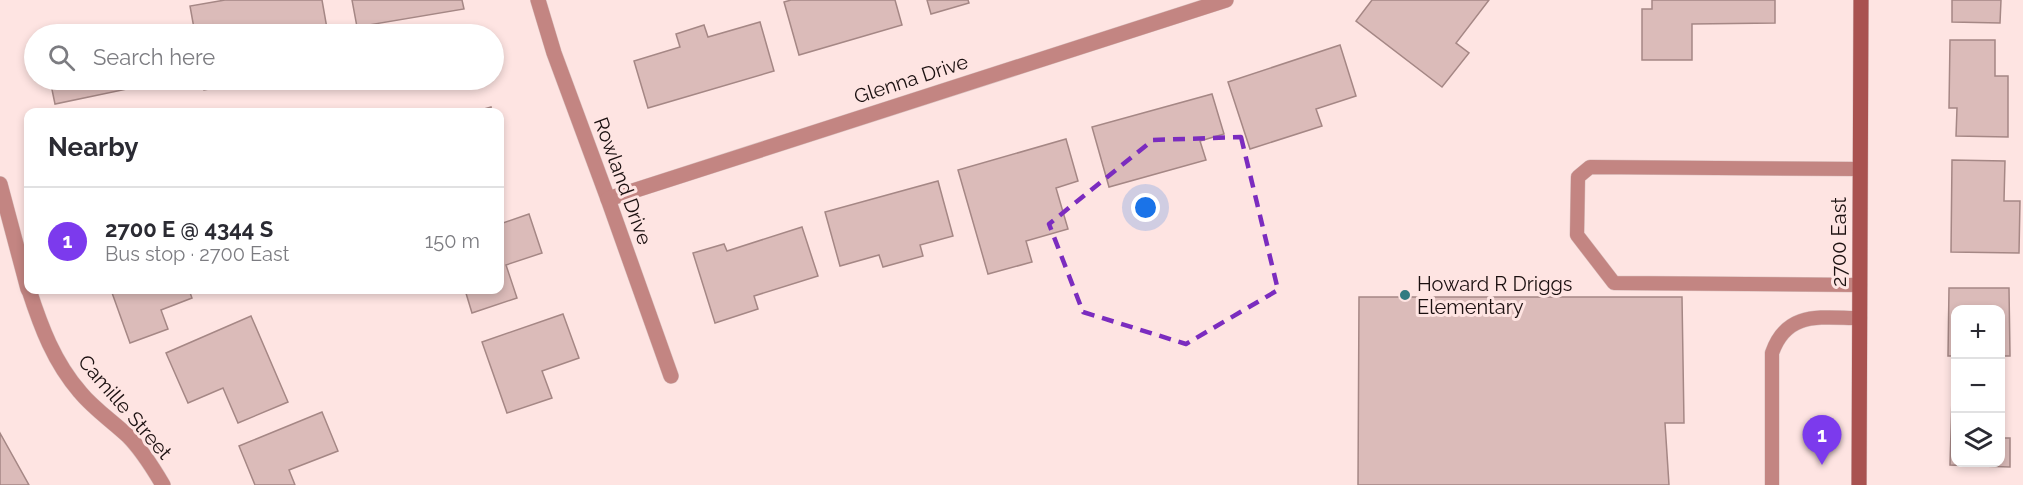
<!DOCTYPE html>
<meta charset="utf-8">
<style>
:root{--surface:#fff;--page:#f2f2f3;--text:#2b2b33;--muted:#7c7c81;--line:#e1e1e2;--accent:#7c3aed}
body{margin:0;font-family:Raleway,sans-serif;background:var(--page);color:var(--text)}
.controls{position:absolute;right:18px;bottom:18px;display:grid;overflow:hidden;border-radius:12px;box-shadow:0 3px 9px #0003}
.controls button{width:54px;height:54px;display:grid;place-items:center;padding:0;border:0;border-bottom:2px solid var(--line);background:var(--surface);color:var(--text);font:30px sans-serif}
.you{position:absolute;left:1146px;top:208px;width:21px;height:21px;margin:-15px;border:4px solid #fff;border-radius:50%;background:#1a73e8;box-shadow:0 0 0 9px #1a73e833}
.badge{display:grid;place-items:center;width:39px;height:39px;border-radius:50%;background:var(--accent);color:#fff;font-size:20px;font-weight:700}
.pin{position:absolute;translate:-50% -50px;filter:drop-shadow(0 2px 3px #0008)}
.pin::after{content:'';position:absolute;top:32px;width:21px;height:18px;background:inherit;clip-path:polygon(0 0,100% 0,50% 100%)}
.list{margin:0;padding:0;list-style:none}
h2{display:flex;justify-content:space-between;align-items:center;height:78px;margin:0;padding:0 24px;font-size:26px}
h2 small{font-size:20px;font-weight:400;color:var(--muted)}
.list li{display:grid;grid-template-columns:39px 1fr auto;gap:18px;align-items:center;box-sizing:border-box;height:108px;padding:0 24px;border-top:2px solid var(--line)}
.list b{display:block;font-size:22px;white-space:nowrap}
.list p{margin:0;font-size:20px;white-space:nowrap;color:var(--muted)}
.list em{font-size:20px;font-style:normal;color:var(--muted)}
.icon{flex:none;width:33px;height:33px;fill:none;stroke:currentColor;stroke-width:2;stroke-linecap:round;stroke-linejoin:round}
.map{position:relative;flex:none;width:2023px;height:485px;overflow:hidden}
.search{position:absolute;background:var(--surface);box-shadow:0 3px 9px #0003;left:24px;top:24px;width:480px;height:66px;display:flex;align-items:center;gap:15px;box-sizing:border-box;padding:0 21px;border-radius:33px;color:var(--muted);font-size:22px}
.panel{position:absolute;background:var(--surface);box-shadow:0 3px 9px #0003;left:24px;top:108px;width:480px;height:186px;border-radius:12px}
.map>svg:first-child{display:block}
.building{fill:#dbbbb9;stroke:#a58785;stroke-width:1.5}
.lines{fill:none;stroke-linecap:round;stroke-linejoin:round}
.lane-casing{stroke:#dac2c0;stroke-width:15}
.street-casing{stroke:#dac2c0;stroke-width:16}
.secondary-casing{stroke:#dac2c0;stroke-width:16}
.lane{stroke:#c38582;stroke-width:14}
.street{stroke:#c38582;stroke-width:15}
.secondary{stroke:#a95250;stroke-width:15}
.marked{fill:none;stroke:#7b2cbf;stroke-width:4.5;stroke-dasharray:12 8;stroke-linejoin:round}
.poi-dot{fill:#337b81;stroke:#fee4e2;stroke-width:2}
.labels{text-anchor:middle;stroke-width:6;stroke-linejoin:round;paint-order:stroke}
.street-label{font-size:20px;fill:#1b1010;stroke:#fee4e2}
.poi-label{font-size:20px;fill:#1b1010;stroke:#fee4e2;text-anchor:start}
</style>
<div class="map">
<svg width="2023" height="485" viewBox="0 0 2023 485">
<rect width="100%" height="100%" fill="#fee4e2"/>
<g class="building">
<polygon points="225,0 322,0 328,34 195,34 190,6"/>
<polygon points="352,0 462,0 464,9 357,27"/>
<polygon points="791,0 895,0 902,25 799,55 784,2"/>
<polygon points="927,0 968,0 969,3 931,14"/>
<polygon points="1372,0 1489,0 1456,43 1469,53 1442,87 1356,21"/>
<polygon points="1652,0 1775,0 1775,23 1692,24 1692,60 1642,60 1642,9 1652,9"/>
<polygon points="1952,0 2001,0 2000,23 1952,22"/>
<polygon points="760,22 774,71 648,108 634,61 680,47 676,34 704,25 708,37"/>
<polygon points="149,27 150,34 115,34"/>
<polygon points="1950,40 1995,40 1995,76 2008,76 2008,137 1956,136 1957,108 1949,108"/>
<polygon points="1340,45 1356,96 1316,109 1322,126 1250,149 1228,82"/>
<polygon points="50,80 131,80 132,88 55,104"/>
<polygon points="202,80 257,80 258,81 204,90"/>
<polygon points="1212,94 1224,134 1200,141 1206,160 1109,187 1092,127"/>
<polygon points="491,107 492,112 474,112"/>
<polygon points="1066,139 1078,181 1056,188 1068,229 1026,241 1032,262 988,274 958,170"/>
<polygon points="1952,160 2005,161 2004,201 2020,201 2019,253 1951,252"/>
<polygon points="938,181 953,236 920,245 923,256 883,267 879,255 840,266 825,212"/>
<polygon points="529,214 542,253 506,265 517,298 472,313 465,290 500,290 500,224"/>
<polygon points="802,227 818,276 754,296 758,309 715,323 693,253 724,244 727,251"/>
<polygon points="1949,288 2009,288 2010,356 2000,356 2000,310 1956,310 1956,356 1948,356"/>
<polygon points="111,290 189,290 192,298 161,310 168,329 130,343"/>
<polygon points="1359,297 1682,297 1684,423 1665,423 1669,485 1358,485"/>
<polygon points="563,314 579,358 542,371 552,398 507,413 482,342"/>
<polygon points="251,316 288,402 238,423 223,388 188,403 166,353"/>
<polygon points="1952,397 1956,397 1956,462 2000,462 2000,438 2010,438 2010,467 1950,465"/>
<polygon points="322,412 338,451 289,470 295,485 255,485 239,446"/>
<polygon points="0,433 29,485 0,485"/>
</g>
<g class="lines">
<defs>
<g id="lane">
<polyline points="1860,285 1614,283 1577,235 1578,177 1590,167 1860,169"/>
<path d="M 1772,485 L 1772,353 C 1787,310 1821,318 1860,318"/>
</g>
<g id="street">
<polyline points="538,0 554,53 608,199 671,376"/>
<polyline points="0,184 28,289"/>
<polyline points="608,199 1226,0"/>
<path d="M 29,290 C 41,327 54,362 80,392 C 94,409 112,421 128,436 C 142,450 153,468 163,485"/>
</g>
<polyline id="secondary" points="1859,485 1861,0"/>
</defs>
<use href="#lane" class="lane-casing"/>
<use href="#street" class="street-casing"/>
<use href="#secondary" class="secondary-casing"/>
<use href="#lane" class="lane"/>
<use href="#street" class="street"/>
<use href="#secondary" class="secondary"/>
</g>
<path class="marked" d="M 1241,137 L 1278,290 L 1186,344 L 1083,312 L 1049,224 L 1153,140 Z"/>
<circle class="poi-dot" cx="1405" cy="295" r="6"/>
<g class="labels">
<g class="street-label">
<text transform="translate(911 79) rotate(-18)" y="7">Glenna Drive</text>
<text transform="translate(623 181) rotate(70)" y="7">Rowland Drive</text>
<text transform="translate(1839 242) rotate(-90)" y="7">2700 East</text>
<text transform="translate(125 407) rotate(49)" y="7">Camille Street</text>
</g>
<g class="poi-label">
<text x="1417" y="291">Howard R Driggs<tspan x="1417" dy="23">Elementary</tspan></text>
</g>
</g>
</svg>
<div class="controls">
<button>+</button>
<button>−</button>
<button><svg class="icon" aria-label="layers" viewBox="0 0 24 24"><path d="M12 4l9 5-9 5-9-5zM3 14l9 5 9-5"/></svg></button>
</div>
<div class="you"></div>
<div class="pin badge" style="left:1822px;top:465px">1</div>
<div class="search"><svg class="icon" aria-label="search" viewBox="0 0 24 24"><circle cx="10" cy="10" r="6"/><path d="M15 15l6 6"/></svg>Search here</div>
<section class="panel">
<h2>Nearby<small></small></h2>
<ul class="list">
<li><span class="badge">1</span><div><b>2700 E @ 4344 S</b><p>Bus stop · 2700 East</p></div><em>150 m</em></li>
</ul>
</section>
</div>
